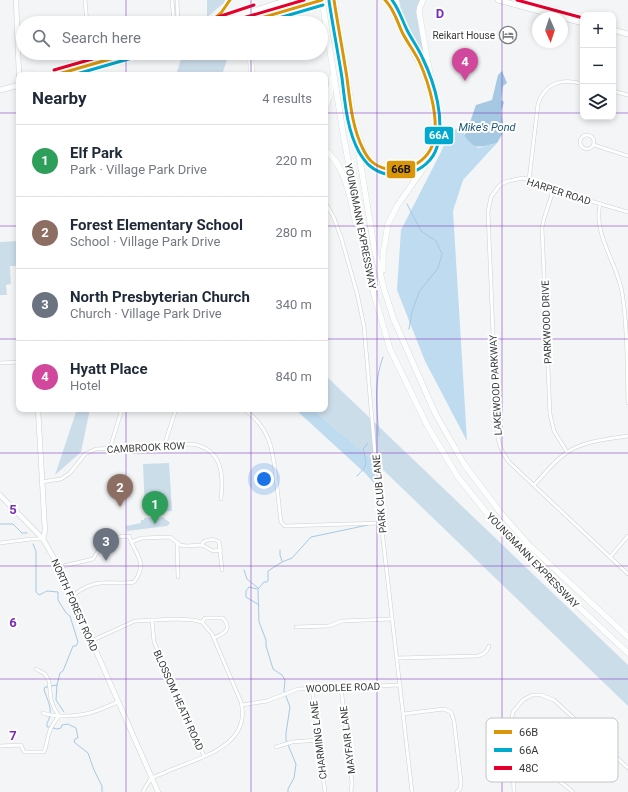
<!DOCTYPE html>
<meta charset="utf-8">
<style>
:root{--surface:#fff;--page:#f2f2f3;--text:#1f2937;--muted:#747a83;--line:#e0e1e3;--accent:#ea580c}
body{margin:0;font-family:Roboto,sans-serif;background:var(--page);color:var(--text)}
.controls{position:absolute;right:12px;top:12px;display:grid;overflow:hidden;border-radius:8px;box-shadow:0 2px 6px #0003}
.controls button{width:36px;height:36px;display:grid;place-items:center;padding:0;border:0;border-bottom:1px solid var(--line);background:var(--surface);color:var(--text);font:20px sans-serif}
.compass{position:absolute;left:532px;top:12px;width:36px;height:36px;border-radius:50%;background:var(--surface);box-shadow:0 2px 6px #0003;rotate:177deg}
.you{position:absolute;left:264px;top:479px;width:14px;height:14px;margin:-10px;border:3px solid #fff;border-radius:50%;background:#1a73e8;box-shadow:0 0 0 6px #1a73e833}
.badge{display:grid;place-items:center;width:26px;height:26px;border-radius:50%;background:var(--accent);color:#fff;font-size:13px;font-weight:700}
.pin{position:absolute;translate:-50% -33px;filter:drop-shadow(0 1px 2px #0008)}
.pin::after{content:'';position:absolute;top:21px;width:14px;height:12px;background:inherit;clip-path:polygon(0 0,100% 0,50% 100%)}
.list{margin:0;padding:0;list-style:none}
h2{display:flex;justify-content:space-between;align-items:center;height:52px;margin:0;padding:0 16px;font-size:17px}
h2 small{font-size:13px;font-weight:400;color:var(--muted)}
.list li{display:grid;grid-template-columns:26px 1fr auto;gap:12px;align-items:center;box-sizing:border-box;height:72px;padding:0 16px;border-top:1px solid var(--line)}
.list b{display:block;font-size:15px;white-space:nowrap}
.list p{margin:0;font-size:13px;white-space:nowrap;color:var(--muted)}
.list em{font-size:13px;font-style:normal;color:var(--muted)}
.icon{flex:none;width:22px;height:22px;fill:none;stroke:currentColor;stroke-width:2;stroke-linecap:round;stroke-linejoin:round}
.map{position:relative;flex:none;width:628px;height:792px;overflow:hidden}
.search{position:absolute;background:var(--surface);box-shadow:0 2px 6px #0003;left:16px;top:16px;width:312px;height:44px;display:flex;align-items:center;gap:10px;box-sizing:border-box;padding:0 14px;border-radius:22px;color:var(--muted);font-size:15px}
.panel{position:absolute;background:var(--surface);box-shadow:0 2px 6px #0003;left:16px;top:72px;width:312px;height:340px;border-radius:8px}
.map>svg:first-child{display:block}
.green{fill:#ccddea}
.forest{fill:#bedbef}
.water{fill:#a5c9e3}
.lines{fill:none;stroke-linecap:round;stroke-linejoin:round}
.stream{stroke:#a5c9e3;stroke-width:1}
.street-casing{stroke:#cecfd0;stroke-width:4}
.secondary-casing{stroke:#cecfd0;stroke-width:5.5}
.primary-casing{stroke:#cecfd0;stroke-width:6}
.highway-casing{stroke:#cecfd0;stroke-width:6}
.street{stroke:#fdfefe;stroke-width:3}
.secondary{stroke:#fdfefe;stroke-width:4.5}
.primary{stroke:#fdfefe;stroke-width:5}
.highway{stroke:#fdfefe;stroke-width:5.5}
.bus-1-casing{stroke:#fff;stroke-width:6}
.bus-2-casing{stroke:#fff;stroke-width:6}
.bus-3-casing{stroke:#fff;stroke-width:6}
.bus-1{stroke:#da9609;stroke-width:3}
.bus-2{stroke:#00a9ce;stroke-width:3}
.bus-3{stroke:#e4002b;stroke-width:3}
.grid{fill:none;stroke:#7b2cbf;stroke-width:1;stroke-opacity:0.55}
.labels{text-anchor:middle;stroke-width:4;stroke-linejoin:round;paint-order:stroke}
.poi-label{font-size:10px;fill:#37393a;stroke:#fff;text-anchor:end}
.street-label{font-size:10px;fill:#37393a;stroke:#fff}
.water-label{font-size:11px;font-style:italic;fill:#1d577b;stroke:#fff}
.key{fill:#fff;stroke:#c3c4c4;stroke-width:1}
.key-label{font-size:11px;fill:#37393a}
.grid-label{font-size:13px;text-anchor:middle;font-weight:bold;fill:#7b2cbf;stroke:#fff;stroke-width:4;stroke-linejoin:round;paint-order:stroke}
.line-badge{stroke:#fff;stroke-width:1.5}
.badge-label{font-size:11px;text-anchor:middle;font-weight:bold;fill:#fff}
.pale-badge-label{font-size:11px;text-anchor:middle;font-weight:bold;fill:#111}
</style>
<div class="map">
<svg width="628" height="792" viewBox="0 0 628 792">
<rect width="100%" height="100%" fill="#f3f5f7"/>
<g class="green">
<polygon points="207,0 225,0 224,3 207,17"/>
<polygon points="399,0 421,0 419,7 426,60 404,21"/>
<polygon points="183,53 229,53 222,75 176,75"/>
<polygon points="19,241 19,266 10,266 11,284 6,285 7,295 0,295 0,242"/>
<polygon points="325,375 628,665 628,706 376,463 312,409 325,409"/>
<polygon points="77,409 90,409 81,452 55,475"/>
<polygon points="169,463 172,511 145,513 143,464"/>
<polygon points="163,517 170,523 167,526 127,531 126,526 141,523 141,520 144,520 144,518"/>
</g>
<g class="forest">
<polygon points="465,124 464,135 478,148 497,143 463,180 453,211 467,441 425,361 397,290 401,230 441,152 449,133"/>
<polygon points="295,409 312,409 376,463 378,488 366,474"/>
</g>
<path class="water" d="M 502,71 L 507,83 L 503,86 L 501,100 L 504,102 L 501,111 L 504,131 L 497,143 C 479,147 475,151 464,135 L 471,128 L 470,122 L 476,105 L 492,100 L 498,75 Z"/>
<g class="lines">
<g class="stream">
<polyline points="407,204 421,231 436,241 442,254 438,268 419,292 412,312 409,329"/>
<path d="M 379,436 C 377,408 373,384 383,357"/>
<path d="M 357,476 C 368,465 367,464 363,449 L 368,443"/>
<polyline points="0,524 13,524 22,533 27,533"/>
<polyline points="33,544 36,551 36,592 39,595 47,591 58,592 58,600 66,613 70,616 78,642 76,646 73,646 63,671 60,673 57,685 51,686"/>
<polyline points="280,550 280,555 282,561"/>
<polyline points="244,570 247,579 258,588"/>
<polyline points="257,589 249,587 246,591 246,597 259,605"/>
<polyline points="57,685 56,700 64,712"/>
<path d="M 48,687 L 45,687 L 44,690 C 48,701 54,712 47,723 L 47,727 L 50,727"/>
<polyline points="53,728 57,729 61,728 62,725 68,724 76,728 78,738 75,739 74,742 88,753 94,770 102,786 102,792"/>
<polyline points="288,792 288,789 294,778 296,764 286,740 286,733 290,707 284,691 285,680 282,675 273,669 266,646 266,640 259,622 258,589 264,582 267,582 268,581 268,571 282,562 292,558 311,537 368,525"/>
</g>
<defs>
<g id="street">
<polyline points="85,0 87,23"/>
<polyline points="172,0 174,23"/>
<polyline points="177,0 178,23"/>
<polyline points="88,53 90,75"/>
<polyline points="613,91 628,95"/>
<circle cx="587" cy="142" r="7"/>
<polyline points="594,145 628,156"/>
<path d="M 529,180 L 538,104 C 545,82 563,78 583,84"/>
<path d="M 553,190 C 550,203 544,215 542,228 L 550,414 L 554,431 L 567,452"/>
<polyline points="325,202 334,218 341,237 357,293 364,326 380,513 412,792"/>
<path d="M 600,204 C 593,234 617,263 622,292 C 628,328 627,367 628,403"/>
<path d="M 628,212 L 553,190 L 541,186 L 529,180 L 523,178 L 508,181 L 503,183 L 499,186 L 491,197 L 488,212 L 497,431 C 498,443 501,452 509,462 L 628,574"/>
<polyline points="0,363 19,362"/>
<path d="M 244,409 C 270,428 273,449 276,479 C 278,493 279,507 281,522 L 285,526 L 381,523"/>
<polyline points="164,446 176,409"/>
<polyline points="110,448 122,409"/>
<path d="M 41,482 L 61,479 L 70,473 L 85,454 L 96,449 L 192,444 C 222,449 224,474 221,499"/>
<path d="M 534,485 C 544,475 553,462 565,454 C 581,441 608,439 628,436"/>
<polyline points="131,542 142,538 170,537 180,545 186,546 202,545 213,551 221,550"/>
<polyline points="177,542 178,577"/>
<polyline points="0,543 31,539 43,539"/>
<path d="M 202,545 L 203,542 C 209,539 214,538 219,542 L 222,570"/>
<polyline points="610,557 628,536"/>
<path d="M 59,567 L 93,559 C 104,541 107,537 129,536 C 135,555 149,562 134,582 C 123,584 111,582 100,583 C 91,584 78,590 72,597"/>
<polyline points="152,620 154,642 204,756"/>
<path d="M 202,622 L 205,618 L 223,618 C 233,630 224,633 214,638"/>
<polyline points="296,627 329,626 342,621 392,619"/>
<path d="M 91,641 L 135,621 L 176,619 L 193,620 L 202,622 L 212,634 L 241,702 C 252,746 199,758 168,771 C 163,774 156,775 151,779 C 148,782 145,788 143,792"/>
<path d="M 397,658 L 478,656 C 484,654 487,652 489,646"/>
<polyline points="341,687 352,783 351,792"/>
<polyline points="312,688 325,792"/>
<polyline points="242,705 267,701 298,689 400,685"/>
<path d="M 43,713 C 50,716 56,716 64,716 C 88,716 97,711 118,702"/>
<polyline points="403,714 444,709 451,712 454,721 461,782 460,789 457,792"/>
<path d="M 0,746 L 21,745 L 24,752 L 44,752 C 47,745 47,739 49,733 C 51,726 55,721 59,716 L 54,708 L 51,700 L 49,681 L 45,674 L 36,669"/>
<polyline points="276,747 292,742 318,740"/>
<path d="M 513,773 C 543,772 551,772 573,792"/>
<polyline points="514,792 511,722 513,712 523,700 532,695 541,695 554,700 628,768"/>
</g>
<g id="secondary">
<polyline points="16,0 19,75"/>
<polyline points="38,409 45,531 43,539"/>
<polyline points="0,495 43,539 59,567 158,792"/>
</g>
<g id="primary">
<polyline points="498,0 583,23"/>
<polyline points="217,23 287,0"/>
<polyline points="244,23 322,0"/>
<polyline points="613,30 628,34"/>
<polyline points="55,75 131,53"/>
<polyline points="0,90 19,85"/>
</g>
<g id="highway">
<polyline points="322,0 343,133 365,253 374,294 390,349 428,427 458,477 494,522 550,580 628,653"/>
<polyline points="334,0 374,247 384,289 394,320 435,413 464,464 500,512 528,544 628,637"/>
<path d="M 385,0 C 394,8 395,17 400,27 C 411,50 424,66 430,92"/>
<polyline points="396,0 399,16"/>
<path d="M 209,23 C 219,16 225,11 230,0"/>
<polyline points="259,23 261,20 273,14"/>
<polyline points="250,53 252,75"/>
<polyline points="325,107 330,96 332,77"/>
<path d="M 359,137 C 361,143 363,151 367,157 C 371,162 377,165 382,168 C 411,179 434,157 435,129"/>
<path d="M 325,150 C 347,167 350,199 356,224"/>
<polyline points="383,270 383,254 388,224 397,206 432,156 438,140 438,119 419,12 420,7 423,0"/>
</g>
</defs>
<use href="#street" class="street-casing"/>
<use href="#secondary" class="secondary-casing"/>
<use href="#primary" class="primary-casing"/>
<use href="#highway" class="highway-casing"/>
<use href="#street" class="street"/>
<use href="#secondary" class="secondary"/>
<use href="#primary" class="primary"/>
<use href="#highway" class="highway"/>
<defs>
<g id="bus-1">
<path d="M 334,0 C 338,26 343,52 347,78 C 350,101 352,127 363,149 C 365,153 368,158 371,161 C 390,178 423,169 432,146 C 441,122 429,83 419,61 C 414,51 407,42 402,32 C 397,21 394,9 385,0"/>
<polyline points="209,23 221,13 230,0"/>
<polyline points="244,23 322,0"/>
<polyline points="55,75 131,53"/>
</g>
<g id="bus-2">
<path d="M 329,1 C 333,27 338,53 342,78 C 345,103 347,130 359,152 C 362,157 365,162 370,166 C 391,184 429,174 437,147 C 445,119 435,84 423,59 C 419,49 412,40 407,30 C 402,20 399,9 392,0"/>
<polyline points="262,23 323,5"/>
<polyline points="73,75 132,58"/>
</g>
<g id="bus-3">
<polyline points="517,0 583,18"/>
<polyline points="215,18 254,5"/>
<polyline points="243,18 304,0"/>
<polyline points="54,70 113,53"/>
</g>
</defs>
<use href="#bus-1" class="bus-1-casing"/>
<use href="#bus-2" class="bus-2-casing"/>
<use href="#bus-3" class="bus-3-casing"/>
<use href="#bus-1" class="bus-1"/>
<use href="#bus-2" class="bus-2"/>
<use href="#bus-3" class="bus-3"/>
</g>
<path class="grid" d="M 126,0 L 126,23M 251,0 L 251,23M 377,0 L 377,792M 502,0 L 502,792M 126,53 L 126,75M 251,53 L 251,75M 0,113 L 19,113M 325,113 L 583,113M 613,113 L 628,113M 0,226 L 19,226M 325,226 L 628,226M 0,339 L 19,339M 325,339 L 628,339M 126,409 L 126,792M 251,409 L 251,792M 0,453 L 628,453M 0,566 L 628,566M 0,679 L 628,679"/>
<defs>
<symbol id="hotel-ring" viewBox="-11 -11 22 22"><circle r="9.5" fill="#fff" stroke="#797b7c" stroke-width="1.5"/><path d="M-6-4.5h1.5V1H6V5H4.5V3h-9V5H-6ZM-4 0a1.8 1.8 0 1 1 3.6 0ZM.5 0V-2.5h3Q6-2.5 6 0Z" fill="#797b7c"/></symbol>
</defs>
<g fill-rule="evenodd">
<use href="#hotel-ring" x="498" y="25" width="20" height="20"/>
</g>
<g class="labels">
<g class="poi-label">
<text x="495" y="39">Reikart House</text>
</g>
<g class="street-label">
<text transform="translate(559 191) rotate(18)" y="4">HARPER ROAD</text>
<text transform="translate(361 226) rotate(79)" y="4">YOUNGMANN EXPRESSWAY</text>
<text transform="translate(546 322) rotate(-92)" y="4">PARKWOOD DRIVE</text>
<text transform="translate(495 385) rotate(-93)" y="4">LAKEWOOD PARKWAY</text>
<text transform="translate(146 447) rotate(-3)" y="4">CAMBROOK ROW</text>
<text transform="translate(379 494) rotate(-95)" y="4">PARK CLUB LANE</text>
<text transform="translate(533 560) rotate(46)" y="4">YOUNGMANN EXPRESSWAY</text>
<text transform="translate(75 605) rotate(66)" y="4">NORTH FOREST ROAD</text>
<text transform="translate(343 687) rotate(-2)" y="4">WOODLEE ROAD</text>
<text transform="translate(179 700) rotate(66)" y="4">BLOSSOM HEATH ROAD</text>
<text transform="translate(318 740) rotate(-97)" y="4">CHARMING LANE</text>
<text transform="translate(347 740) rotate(-97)" y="4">MAYFAIR LANE</text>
</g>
<g class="water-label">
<text x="487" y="131">Mike's Pond</text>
</g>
</g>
<rect x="486" y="718" width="132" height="64" rx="6" class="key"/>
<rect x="494" y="730" width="18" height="4" fill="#da9609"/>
<rect x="494" y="748" width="18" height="4" fill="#00a9ce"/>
<rect x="494" y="766" width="18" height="4" fill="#e4002b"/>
<g class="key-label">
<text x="519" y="736">66B</text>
<text x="519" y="754">66A</text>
<text x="519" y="772">48C</text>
</g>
<g class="grid-label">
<text x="440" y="18">D</text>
<text x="13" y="514">5</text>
<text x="13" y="627">6</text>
<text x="13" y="740">7</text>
</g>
<g class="line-badge">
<rect x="424" y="126" width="30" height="19" rx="4" fill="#00a9ce"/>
<rect x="386" y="160" width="30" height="19" rx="4" fill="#da9609"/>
</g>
<g class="badge-label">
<text x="439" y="139">66A</text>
</g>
<g class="pale-badge-label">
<text x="401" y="173">66B</text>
</g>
</svg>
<div class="controls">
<button>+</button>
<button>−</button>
<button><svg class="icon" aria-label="layers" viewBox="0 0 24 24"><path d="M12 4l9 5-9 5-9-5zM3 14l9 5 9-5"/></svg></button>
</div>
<svg class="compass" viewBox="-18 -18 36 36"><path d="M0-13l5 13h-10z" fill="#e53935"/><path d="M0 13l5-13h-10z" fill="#747a83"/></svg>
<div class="you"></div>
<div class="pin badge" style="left:155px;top:524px;background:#2e9e5b">1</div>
<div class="pin badge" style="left:120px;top:507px;background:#8d6e63">2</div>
<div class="pin badge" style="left:106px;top:561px;background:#6b7280">3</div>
<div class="pin badge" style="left:465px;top:81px;background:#d1479c">4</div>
<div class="search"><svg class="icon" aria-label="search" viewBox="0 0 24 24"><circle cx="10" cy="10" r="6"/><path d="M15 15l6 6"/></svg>Search here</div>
<section class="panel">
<h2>Nearby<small>4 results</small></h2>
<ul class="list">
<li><span class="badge" style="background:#2e9e5b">1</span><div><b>Elf Park</b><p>Park · Village Park Drive</p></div><em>220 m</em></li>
<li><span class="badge" style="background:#8d6e63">2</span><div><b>Forest Elementary School</b><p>School · Village Park Drive</p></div><em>280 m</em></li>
<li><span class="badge" style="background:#6b7280">3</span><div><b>North Presbyterian Church</b><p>Church · Village Park Drive</p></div><em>340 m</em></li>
<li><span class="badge" style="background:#d1479c">4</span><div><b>Hyatt Place</b><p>Hotel</p></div><em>840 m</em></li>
</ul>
</section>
</div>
